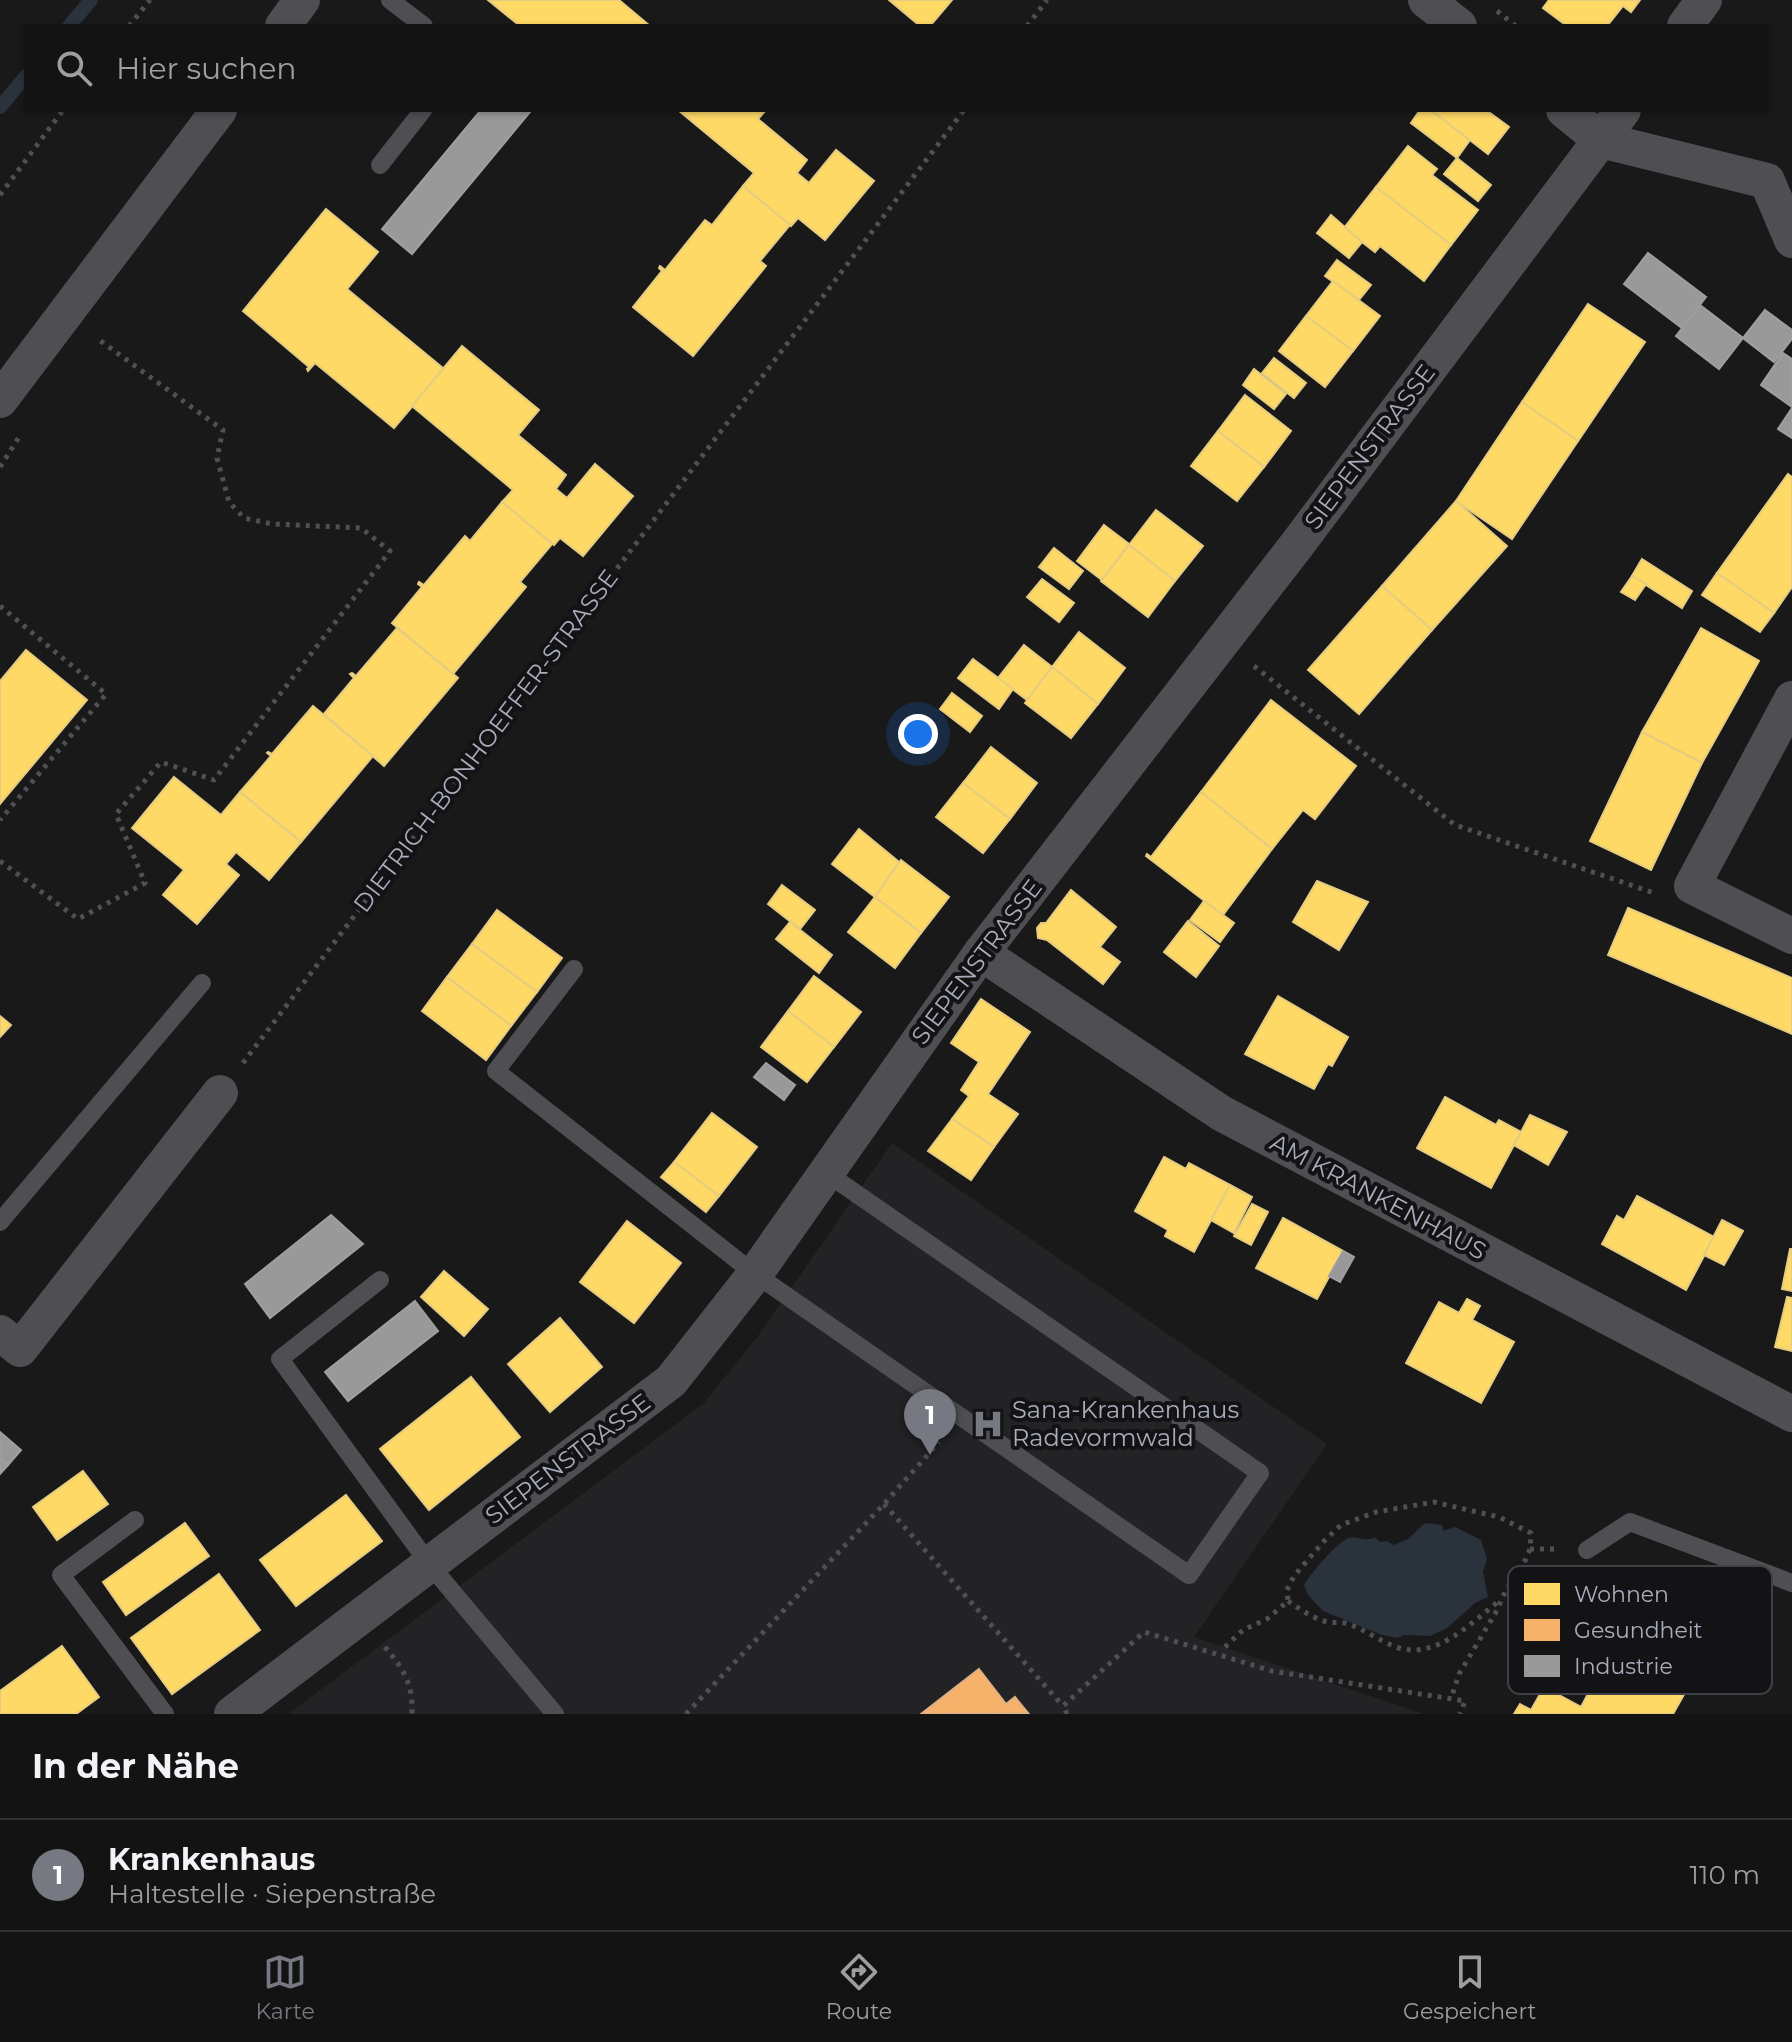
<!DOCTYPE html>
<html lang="de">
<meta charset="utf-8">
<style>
:root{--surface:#131313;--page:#202021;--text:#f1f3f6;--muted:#9d9ea0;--line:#323233;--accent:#777982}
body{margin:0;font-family:Montserrat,sans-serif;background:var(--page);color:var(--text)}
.you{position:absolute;left:918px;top:734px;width:28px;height:28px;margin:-20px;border:6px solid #fff;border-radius:50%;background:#1a73e8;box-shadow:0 0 0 12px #1a73e833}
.badge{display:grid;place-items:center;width:52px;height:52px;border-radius:50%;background:var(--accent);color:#fff;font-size:26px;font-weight:700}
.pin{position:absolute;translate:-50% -66px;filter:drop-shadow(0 2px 4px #0008)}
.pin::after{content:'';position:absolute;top:42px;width:28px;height:24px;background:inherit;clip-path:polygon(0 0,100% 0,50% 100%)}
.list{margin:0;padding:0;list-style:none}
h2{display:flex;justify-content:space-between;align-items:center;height:104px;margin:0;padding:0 32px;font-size:34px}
h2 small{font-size:26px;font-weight:400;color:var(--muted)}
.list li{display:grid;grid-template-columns:52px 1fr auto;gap:24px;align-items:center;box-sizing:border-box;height:112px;padding:0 32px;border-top:2px solid var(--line)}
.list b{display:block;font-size:30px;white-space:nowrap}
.list p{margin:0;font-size:26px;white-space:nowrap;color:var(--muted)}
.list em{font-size:26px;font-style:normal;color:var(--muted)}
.icon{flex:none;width:44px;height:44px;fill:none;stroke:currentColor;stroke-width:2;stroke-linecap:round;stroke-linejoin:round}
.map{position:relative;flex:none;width:1792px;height:1714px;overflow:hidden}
.search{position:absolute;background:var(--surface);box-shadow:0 2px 6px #0004;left:24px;right:24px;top:24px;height:88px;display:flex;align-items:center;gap:20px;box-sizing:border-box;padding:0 28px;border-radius:0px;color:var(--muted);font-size:30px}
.sheet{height:216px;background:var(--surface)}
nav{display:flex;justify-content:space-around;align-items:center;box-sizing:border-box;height:112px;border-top:2px solid var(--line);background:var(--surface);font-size:22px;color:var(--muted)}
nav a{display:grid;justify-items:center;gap:4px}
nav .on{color:var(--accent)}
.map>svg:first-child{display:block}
.built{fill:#232326}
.water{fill:#2a323c}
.homes{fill:#ffd966;stroke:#e5cc80;stroke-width:2}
.health{fill:#f6b26b;stroke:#dfb083;stroke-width:2}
.industry{fill:#999;stroke:#9e9fa3;stroke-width:2}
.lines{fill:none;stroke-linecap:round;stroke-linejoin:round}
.stream{stroke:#2a323c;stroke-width:14}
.path{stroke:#4f5055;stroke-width:5;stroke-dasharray:4 6;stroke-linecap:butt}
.lane{stroke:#4f4f53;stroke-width:18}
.street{stroke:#4f4f53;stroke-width:36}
.labels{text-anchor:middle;stroke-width:8;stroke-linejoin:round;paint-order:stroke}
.street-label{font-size:24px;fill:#a9adbb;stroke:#131315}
.poi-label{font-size:24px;fill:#a9adbb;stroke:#131315;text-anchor:start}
.key{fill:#131315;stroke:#404147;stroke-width:2}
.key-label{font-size:22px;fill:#a9adbb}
</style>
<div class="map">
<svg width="1792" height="1714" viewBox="0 0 1792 1714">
<rect width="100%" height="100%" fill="#191919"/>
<polygon class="built" points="892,1143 1327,1444 1194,1637 1424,1714 288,1714 703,1404 758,1336"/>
<path class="water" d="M 1425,1523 L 1442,1525 L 1443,1531 L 1455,1527 L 1481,1540 L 1487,1559 L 1483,1572 L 1488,1597 L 1475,1603 L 1447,1628 L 1430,1636 L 1404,1635 L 1397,1638 L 1382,1635 L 1323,1611 L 1308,1595 L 1304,1585 C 1311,1573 1338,1541 1349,1538 C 1354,1536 1363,1540 1369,1539 C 1379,1538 1372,1535 1380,1542 L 1386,1541 L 1394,1545 L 1408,1539 Z"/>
<g class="homes">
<polygon points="488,0 619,0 650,26 520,26"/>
<polygon points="889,0 952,0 930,26 920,26"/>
<polygon points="1549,0 1640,0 1631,12 1623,6 1607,26 1567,26 1543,8"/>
<polygon points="678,110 766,110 758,119 807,160 797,173 809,183 836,150 874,181 825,240 798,218 791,226 743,186 754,173"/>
<polygon points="1420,110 1431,110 1470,140 1457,158 1411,123"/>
<polygon points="1431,110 1486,110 1509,127 1488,154"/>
<polygon points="1408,146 1437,169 1432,175 1478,210 1451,245 1376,187"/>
<polygon points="1457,158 1491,185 1478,201 1444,174"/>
<polygon points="743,186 790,225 760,261 766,266 693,356 633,307 662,271 659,268 660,266 665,270 705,220 712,225"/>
<polygon points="1376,187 1451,245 1424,281 1380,246 1375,252 1344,228"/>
<polygon points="326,209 378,252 347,289 444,369 394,428 315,363 308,371 307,369 309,367 243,311"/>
<polygon points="1331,215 1362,242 1349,258 1317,233"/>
<polygon points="1337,260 1371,285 1359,300 1325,276"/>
<polygon points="1333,281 1380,316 1353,351 1306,316"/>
<polygon points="1588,304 1645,342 1578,441 1522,402"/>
<polygon points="1306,316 1353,351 1325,387 1279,351"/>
<polygon points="462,346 539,410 518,435 566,475 556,489 567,498 595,464 633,496 583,556 560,538 554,545 502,502 513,490 412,406"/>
<polygon points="1274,358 1306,383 1294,398 1262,373"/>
<polygon points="1254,369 1286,394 1274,409 1243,385"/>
<polygon points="1245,395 1291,431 1264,467 1218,431"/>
<polygon points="1522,402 1578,441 1512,539 1456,501"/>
<polygon points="1218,431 1264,467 1237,501 1191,466"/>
<polygon points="1788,474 1792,477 1792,587 1774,613 1717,573"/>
<polygon points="1456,501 1507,546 1432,630 1382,586"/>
<polygon points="502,502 552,544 520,582 526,587 453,674 392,623 422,587 418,584 419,582 424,585 465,536 470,541"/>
<polygon points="1156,510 1203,546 1175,581 1129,545"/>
<polygon points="1104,525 1129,544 1102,580 1077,561"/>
<polygon points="1129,545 1175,581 1148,617 1101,581"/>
<polygon points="1054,548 1083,571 1069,589 1039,567"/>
<polygon points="1642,559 1692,591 1682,608 1632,576"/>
<polygon points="1717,573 1774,613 1760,632 1702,595"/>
<polygon points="1632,576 1646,584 1635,600 1621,592"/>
<polygon points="1042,579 1074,603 1059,622 1027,597"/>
<polygon points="1382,586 1432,630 1359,714 1308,670"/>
<polygon points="397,628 458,678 384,766 324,714 354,678 350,674 352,673 356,676"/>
<polygon points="1701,628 1759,661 1702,763 1642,732"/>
<polygon points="1079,632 1125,668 1098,704 1052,667"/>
<polygon points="1024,645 1052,667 1027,700 998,678"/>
<polygon points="26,650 87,700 0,804 0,681"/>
<polygon points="973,659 1013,689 999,709 958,678"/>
<polygon points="1052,667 1098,704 1071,738 1025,703"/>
<polygon points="952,693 982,716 970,732 940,709"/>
<polygon points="1271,700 1356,766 1315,819 1303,810 1272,849 1201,792"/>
<polygon points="313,706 373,756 301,842 240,792 271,756 267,753 268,752 272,754"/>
<polygon points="1642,732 1702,763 1651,870 1590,841"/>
<polygon points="991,747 1037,783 1010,819 963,783"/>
<polygon points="174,777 221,815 240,792 301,842 269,880 236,852 226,864 239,875 197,924 163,895 184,870 132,828"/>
<polygon points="963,783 1010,819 983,853 936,817"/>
<polygon points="1201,792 1272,849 1223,915 1146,856 1147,854 1151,857"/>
<polygon points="859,829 899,862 875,897 832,864"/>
<polygon points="901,860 949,897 921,933 875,897"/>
<polygon points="1317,881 1368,902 1339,950 1293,922"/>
<polygon points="782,885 815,910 800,929 768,904"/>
<polygon points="1071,890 1116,927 1100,947 1120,962 1103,984 1047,940 1038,938 1037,928 1041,923 1046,923"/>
<polygon points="875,897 921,933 895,968 848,932"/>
<polygon points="1204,901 1234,923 1220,942 1190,920"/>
<polygon points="1628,908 1792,978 1792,1034 1608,955"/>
<polygon points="497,910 562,958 537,992 472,944"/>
<polygon points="1188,921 1219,946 1196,977 1164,952"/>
<polygon points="790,922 832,955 819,973 776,939"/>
<polygon points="472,944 537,992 511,1026 447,977"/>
<polygon points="814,976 861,1012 834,1047 788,1011"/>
<polygon points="447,977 511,1026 486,1060 422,1011"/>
<polygon points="1278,996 1348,1037 1332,1066 1328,1064 1314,1089 1245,1054"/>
<polygon points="981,999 1030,1032 988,1094 1018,1114 994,1147 952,1119 969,1096 961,1090 979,1062 951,1043"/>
<polygon points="788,1011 834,1047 807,1082 761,1047"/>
<polygon points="0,1016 11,1025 0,1037"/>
<polygon points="1445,1097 1496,1125 1499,1120 1521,1132 1491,1188 1417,1148"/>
<polygon points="712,1113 757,1147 719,1196 674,1162"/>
<polygon points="1530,1115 1567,1132 1548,1165 1514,1145"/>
<polygon points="952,1119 994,1147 971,1180 928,1151"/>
<polygon points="1164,1157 1186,1169 1189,1163 1230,1185 1194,1252 1165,1236 1168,1230 1135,1211"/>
<polygon points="674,1162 719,1196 706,1212 661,1177"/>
<polygon points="1230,1185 1252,1197 1234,1233 1211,1220"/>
<polygon points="1637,1196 1714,1237 1686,1290 1602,1244 1617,1216 1624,1220"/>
<polygon points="1252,1204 1268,1212 1251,1245 1234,1236"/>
<polygon points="1283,1218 1343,1251 1317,1299 1256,1268"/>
<polygon points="1722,1220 1743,1231 1724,1265 1704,1255"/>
<polygon points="627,1221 681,1263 634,1323 580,1282"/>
<polygon points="1790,1249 1792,1249 1792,1291 1782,1289"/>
<polygon points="444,1271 488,1309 464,1336 421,1297"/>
<polygon points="1787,1297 1792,1298 1792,1351 1775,1347"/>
<polygon points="1467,1299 1480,1306 1472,1320 1514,1342 1481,1403 1406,1363 1439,1302 1459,1313"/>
<polygon points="560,1318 602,1367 550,1412 508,1364"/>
<polygon points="471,1377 520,1437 429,1510 380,1449"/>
<polygon points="83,1471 108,1504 57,1540 33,1507"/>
<polygon points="346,1495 382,1541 296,1606 260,1560"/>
<polygon points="185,1523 209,1556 126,1615 103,1582"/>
<polygon points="219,1574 260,1630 172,1694 131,1638"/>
<polygon points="1637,1574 1725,1622 1673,1714 1514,1714 1520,1704 1531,1710 1544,1687 1581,1707 1590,1690 1576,1683"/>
<polygon points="62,1646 99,1697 76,1714 0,1714 0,1691"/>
</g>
<polygon class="health" points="979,1669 1006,1704 1015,1697 1028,1713 921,1714"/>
<g class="industry">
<polygon points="481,110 527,110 530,112 412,254 382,229"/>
<polygon points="1648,253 1706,297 1682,328 1624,284"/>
<polygon points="1700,305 1743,338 1719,369 1676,336"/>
<polygon points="1765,310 1792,330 1792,339 1774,362 1743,338"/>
<polygon points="1783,353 1792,359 1792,407 1761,385"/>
<polygon points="1792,408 1792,438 1778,429"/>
<polygon points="766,1063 795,1085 784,1100 754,1077"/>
<polygon points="331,1215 363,1244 270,1318 245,1284"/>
<polygon points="1343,1251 1354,1257 1340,1282 1329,1276"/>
<polygon points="415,1301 438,1331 348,1401 325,1372"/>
<polygon points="0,1432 21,1450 8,1465 0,1458"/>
<polygon points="0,1458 8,1465 0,1474"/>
</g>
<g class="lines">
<g class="stream">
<polyline points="69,26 91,0"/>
<polyline points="0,107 26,76"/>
</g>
<g class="path">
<polyline points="1497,11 1516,26"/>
<polyline points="129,26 150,0"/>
<polyline points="1027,26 1047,0"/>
<polyline points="0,195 63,110"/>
<polyline points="0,467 19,437"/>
<polyline points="0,606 106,694 0,820"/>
<polyline points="1254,666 1455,825 1654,893"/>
<polyline points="0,861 78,919 145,883 116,814 161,762 214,780 390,551 361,528 272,524 244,518 229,502 217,458 223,430 98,339"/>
<polyline points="243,1063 964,110"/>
<polyline points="884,1504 1063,1706"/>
<polyline points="1530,1549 1558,1549"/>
<path d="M 1288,1601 C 1300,1609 1312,1618 1327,1622 C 1333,1623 1339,1622 1345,1623 C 1363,1628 1379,1641 1396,1647 C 1435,1661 1471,1623 1499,1601"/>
<path d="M 385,1647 C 404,1670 413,1683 412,1714"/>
<polyline points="1225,1647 1243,1630 1267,1619 1288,1601 1287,1590 1294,1576 1325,1540 1341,1525 1376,1512 1434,1502 1499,1517 1531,1533 1530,1549 1525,1561 1505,1592 1496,1612 1459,1674 1451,1699"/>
<polyline points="686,1714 884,1504 939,1442"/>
<polyline points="1067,1714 1063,1706 1144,1632 1272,1671 1465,1701 1460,1714"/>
</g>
<g class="lane">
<polyline points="390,0 424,26"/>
<polyline points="380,165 423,110"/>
<polyline points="574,969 496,1071 755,1274 1189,1575 1260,1473 825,1172"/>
<polyline points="0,1222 202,983"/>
<polyline points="380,1280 280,1359 430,1565 555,1714"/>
<polyline points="135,1520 61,1575 165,1714"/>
<polyline points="1587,1550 1630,1522 1792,1583"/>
</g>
<g class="street">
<polyline points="1426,0 1459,26"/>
<polyline points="283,26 302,0"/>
<polyline points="1685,26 1704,0"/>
<polyline points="1564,110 1601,140 1767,181 1792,240"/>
<polyline points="0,400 219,110"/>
<polyline points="1792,699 1692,886 1792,936"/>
<polyline points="981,953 1221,1113 1792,1414"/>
<polyline points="0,1333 20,1349 220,1093"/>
<polyline points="232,1714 671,1381 755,1274 981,953 1296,546 1623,110"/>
</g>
</g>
<defs>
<symbol id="hospital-bare" viewBox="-9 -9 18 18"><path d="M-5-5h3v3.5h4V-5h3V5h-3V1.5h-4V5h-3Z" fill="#777982" stroke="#131315" stroke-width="2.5" paint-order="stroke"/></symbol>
</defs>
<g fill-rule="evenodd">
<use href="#hospital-bare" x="966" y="1402" width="44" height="44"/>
</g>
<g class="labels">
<g class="street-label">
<text transform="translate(1370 447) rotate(-53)" y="8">SIEPENSTRASSE</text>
<text transform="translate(486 741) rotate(-53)" y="8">DIETRICH-BONHOEFFER-STRASSE</text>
<text transform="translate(977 962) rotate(-53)" y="8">SIEPENSTRASSE</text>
<text transform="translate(1378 1197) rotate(28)" y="8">AM KRANKENHAUS</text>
<text transform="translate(568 1459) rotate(-37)" y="8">SIEPENSTRASSE</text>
</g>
<g class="poi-label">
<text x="1012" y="1418">Sana-Krankenhaus<tspan x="1012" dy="28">Radevormwald</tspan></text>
</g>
</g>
<rect x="1508" y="1566" width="264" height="128" rx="12" class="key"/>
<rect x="1524" y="1583" width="36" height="22" fill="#ffd966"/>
<rect x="1524" y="1619" width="36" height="22" fill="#f6b26b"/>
<rect x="1524" y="1655" width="36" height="22" fill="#999"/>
<g class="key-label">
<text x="1574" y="1602">Wohnen</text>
<text x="1574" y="1638">Gesundheit</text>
<text x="1574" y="1674">Industrie</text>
</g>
</svg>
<div class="you"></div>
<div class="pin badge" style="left:930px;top:1455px">1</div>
<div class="search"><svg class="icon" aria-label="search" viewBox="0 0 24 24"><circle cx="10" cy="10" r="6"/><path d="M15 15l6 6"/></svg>Hier suchen</div>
</div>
<section class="sheet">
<h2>In der Nähe<small></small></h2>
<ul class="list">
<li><span class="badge">1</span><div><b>Krankenhaus</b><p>Haltestelle · Siepenstraße</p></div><em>110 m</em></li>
</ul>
</section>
<nav>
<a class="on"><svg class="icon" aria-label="map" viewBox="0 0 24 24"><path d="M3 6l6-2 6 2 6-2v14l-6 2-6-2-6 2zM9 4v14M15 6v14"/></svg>Karte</a>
<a><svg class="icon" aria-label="directions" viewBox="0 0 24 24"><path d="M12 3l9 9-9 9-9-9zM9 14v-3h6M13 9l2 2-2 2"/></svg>Route</a>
<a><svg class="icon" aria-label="saved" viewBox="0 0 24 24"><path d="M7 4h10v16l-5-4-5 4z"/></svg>Gespeichert</a>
</nav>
